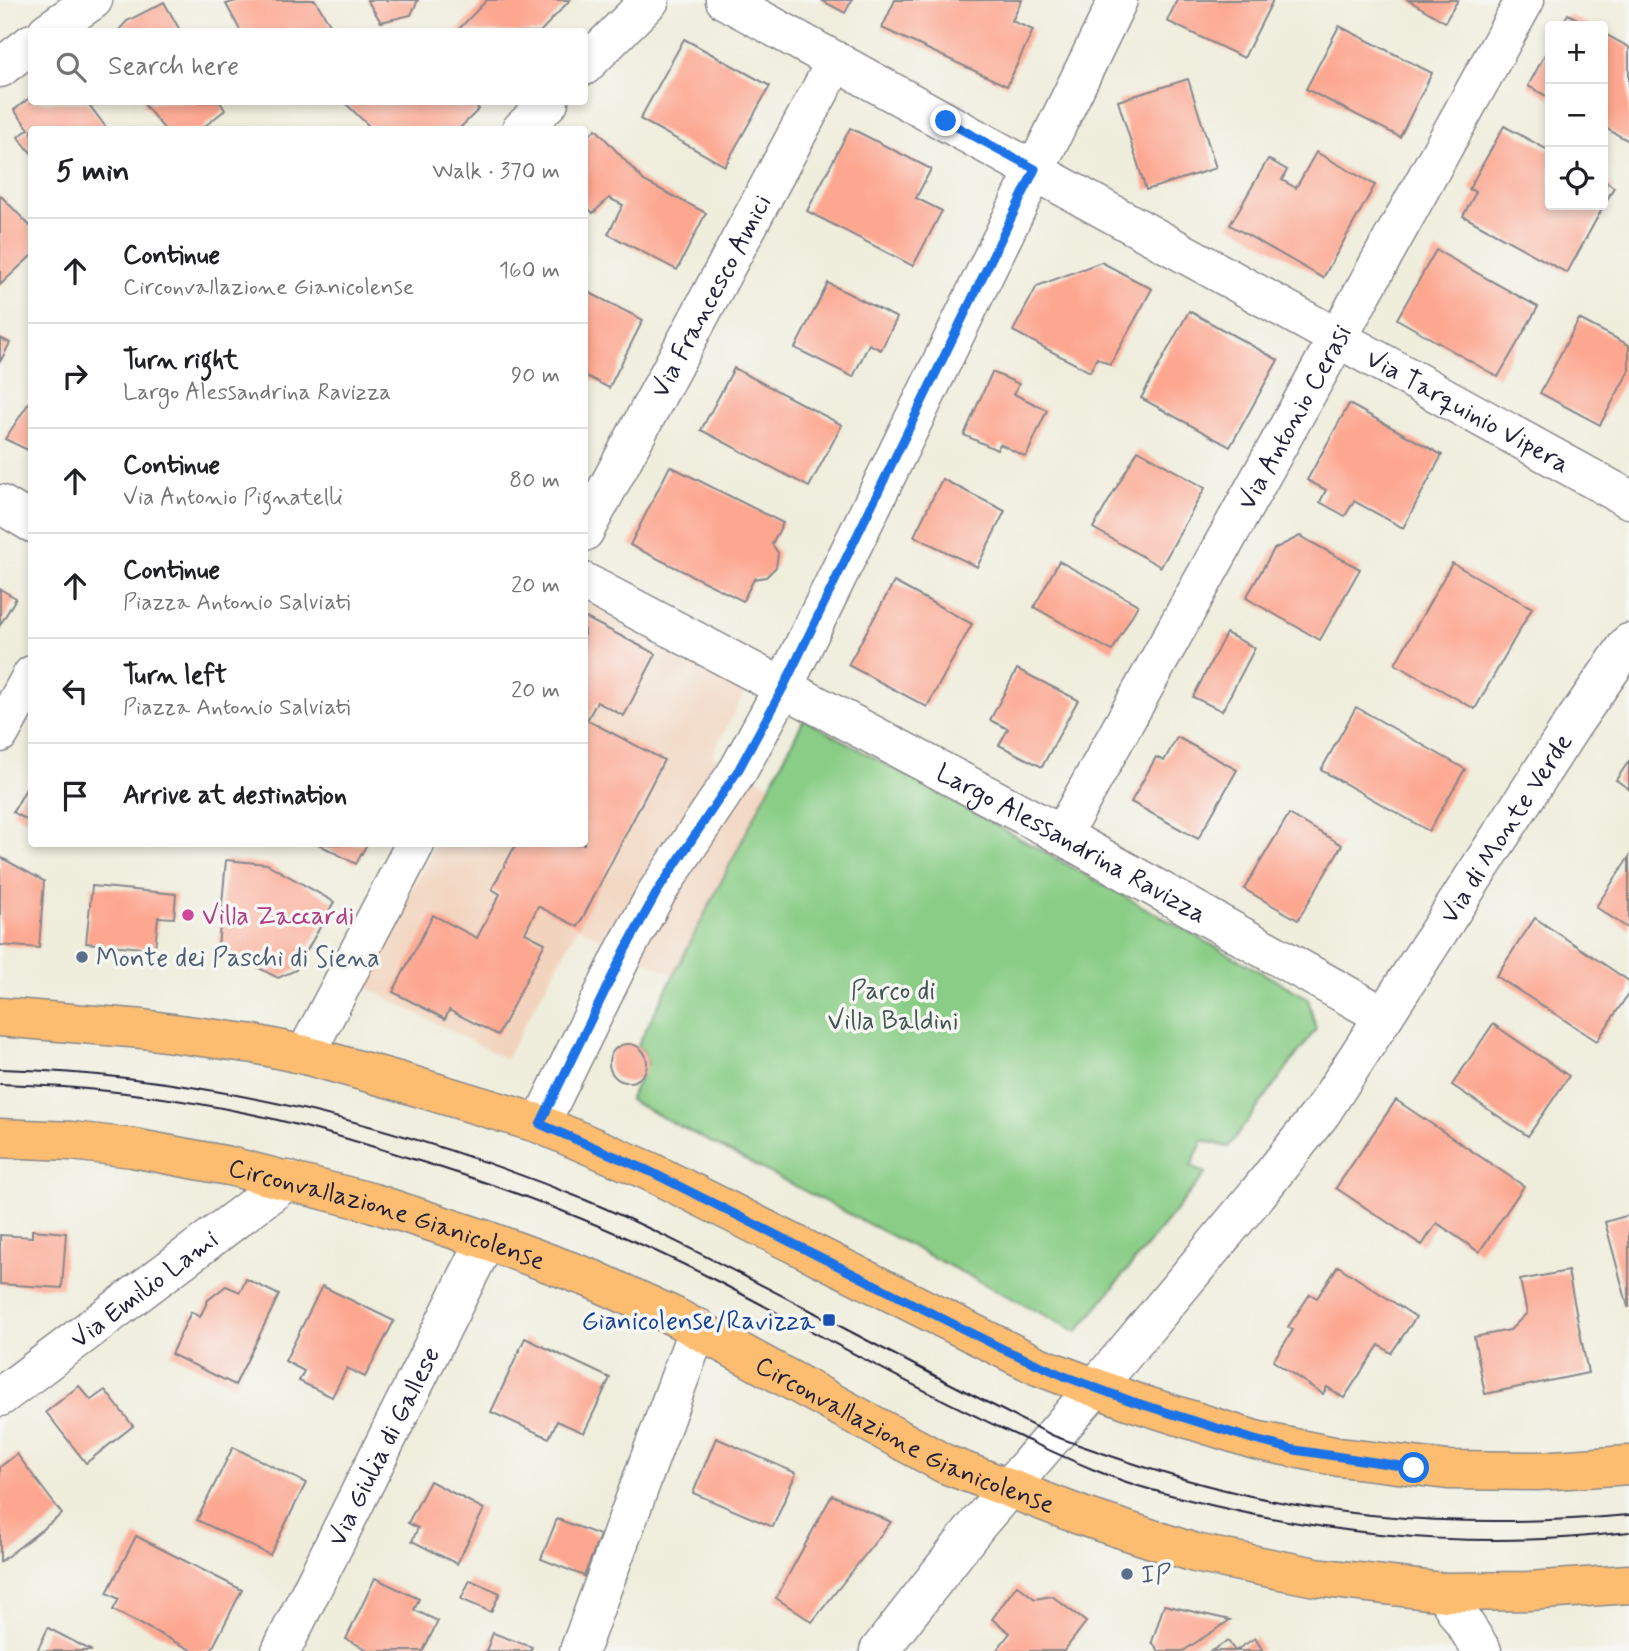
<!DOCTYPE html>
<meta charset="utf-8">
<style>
:root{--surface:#fff;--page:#f6f6f6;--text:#202124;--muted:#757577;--line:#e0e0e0}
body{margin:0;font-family:Mynerve,sans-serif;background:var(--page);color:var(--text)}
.controls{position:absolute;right:21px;top:21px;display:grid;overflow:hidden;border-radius:7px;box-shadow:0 4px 10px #0003}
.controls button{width:63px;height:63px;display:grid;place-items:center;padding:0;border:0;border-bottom:2px solid var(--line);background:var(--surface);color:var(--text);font:35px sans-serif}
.stop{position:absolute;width:21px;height:21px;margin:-16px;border:5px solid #1a73e8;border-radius:50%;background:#fff}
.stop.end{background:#1a73e8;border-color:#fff;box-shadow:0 2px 7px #0008}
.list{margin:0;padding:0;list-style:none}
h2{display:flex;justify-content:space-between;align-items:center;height:91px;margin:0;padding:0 28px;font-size:30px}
h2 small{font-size:23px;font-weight:400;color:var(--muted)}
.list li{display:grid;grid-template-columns:46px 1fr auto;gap:21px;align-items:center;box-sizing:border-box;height:105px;padding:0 28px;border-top:2px solid var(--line)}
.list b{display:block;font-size:26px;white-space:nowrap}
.list p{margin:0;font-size:23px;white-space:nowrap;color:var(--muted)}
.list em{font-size:23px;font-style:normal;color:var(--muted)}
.icon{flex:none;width:38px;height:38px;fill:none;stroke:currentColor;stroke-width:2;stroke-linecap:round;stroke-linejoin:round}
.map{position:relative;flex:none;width:1629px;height:1651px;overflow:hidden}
.search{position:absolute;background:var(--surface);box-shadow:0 4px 10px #0003;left:28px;top:28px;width:560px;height:77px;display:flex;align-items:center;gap:18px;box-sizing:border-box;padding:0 24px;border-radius:7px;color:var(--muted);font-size:26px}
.panel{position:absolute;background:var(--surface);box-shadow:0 4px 10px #0003;left:28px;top:126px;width:560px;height:721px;border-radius:7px}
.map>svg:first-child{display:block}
.built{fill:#f2d4be}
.green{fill:#89cd86;stroke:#567860;stroke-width:2}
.building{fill:#fda791}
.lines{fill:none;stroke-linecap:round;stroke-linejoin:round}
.street-casing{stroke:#88888b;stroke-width:41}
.primary-casing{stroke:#88888b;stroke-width:41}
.street{stroke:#fff;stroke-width:38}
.primary{stroke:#fcbd6f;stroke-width:38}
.tram{stroke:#22223b;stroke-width:2}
.route{stroke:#1a73e8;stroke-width:9}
.hotel-dot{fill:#d1479c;stroke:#f6f6f2;stroke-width:2.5}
.service-dot{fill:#5c6f8a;stroke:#f6f6f2;stroke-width:2.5}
.transit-dot{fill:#1a4fb4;stroke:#f6f6f2;stroke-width:2.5}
.labels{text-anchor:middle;stroke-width:7;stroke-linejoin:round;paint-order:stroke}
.street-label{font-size:26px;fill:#22223b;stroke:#f6f6f2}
.hotel-label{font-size:26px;fill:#b23c85;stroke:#f6f6f2;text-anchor:start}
.service-label{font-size:26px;fill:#4e5e75;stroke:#f6f6f2;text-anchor:start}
.park-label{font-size:26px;fill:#415552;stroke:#f6f6f2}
.transit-label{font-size:26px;fill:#164399;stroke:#f6f6f2;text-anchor:end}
</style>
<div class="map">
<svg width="1629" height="1651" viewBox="0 0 1629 1651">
<rect width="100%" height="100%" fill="#f6f6f2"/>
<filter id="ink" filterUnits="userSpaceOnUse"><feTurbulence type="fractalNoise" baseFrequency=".0143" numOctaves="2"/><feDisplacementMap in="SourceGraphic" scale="14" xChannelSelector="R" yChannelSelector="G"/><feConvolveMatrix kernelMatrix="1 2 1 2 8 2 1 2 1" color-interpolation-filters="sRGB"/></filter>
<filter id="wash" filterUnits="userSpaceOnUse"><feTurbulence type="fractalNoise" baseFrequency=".00686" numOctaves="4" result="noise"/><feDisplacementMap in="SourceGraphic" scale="28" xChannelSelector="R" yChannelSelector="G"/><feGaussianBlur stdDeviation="1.57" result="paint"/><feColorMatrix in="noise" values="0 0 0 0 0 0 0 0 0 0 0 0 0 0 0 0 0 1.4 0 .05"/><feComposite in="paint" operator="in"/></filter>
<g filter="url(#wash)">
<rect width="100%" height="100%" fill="#efeddb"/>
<polygon class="built" points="585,601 748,686 712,755 771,785 674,975 578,927 506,1059 362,985 436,844 584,844"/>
<polygon class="green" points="804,719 1308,998 1316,1029 1228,1147 1203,1140 1191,1166 1206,1173 1077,1332 629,1100 648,1063 643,1050 637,1047"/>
<g id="blocks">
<g class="building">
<polygon points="240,0 315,0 335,32 241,32 226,4"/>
<polygon points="367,0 418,0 411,15 381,22"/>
<polygon points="487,0 570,0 540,32 456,32"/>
<polygon points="821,0 852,0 845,13"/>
<polygon points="895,0 1022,0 1012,21 1033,30 1007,86 882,28"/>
<polygon points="1177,0 1273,0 1244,58 1167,21"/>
<polygon points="1408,0 1458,0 1445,22"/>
<polygon points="164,2 181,32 117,32 127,21"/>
<polygon points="1568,14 1591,26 1561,26"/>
<polygon points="1339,26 1432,73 1400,137 1306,89"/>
<polygon points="1603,33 1629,47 1629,141 1603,127"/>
<polygon points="684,39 770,86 725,166 640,119"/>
<polygon points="1550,45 1550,98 1528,86"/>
<polygon points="1188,79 1216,168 1146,190 1118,101"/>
<polygon points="32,96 32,102 87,102 108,130 32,130 32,154 18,137 29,129 14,110"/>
<polygon points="142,102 220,102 225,110 200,130 165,130"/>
<polygon points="344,102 472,102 479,109 458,130 373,130"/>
<polygon points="1504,126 1550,151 1550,205 1603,205 1603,180 1614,187 1567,273 1463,216 1476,192 1469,189"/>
<polygon points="850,128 931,169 916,198 942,211 913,266 807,211"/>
<polygon points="596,129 644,181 706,213 677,270 608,234 623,205 609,198 593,213 584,204 584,140"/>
<polygon points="1316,152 1375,185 1323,278 1230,225 1268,159 1287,170 1282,180 1296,188"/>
<polygon points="0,195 32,228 32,255 0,285"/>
<polygon points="1436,250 1538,307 1498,377 1397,319"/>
<polygon points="1101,262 1152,289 1110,365 1097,358 1090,372 1013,331 1037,286"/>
<polygon points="828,283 897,318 881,350 869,344 853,377 795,348"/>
<polygon points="588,292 643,320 609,388 584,375 584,299"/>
<polygon points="1189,311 1278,360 1230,447 1141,398"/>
<polygon points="1579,319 1629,345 1629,371 1600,425 1540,393"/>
<polygon points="0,338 10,343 0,362"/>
<polygon points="734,368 842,425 809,487 701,430"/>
<polygon points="992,372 1019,384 1014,394 1047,410 1026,457 1000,444 997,450 964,435"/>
<polygon points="32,398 32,452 5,439"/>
<polygon points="1349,404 1442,455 1403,528 1354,501 1345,516 1320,502 1326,490 1307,480"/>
<polygon points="1138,450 1205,488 1161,567 1093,528"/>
<polygon points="670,466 783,523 772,544 778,553 776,567 766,577 754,579 743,601 630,545"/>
<polygon points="942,479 1005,511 977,567 914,536"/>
<polygon points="1300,536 1360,569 1320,640 1246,598 1274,549"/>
<polygon points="1059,561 1138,605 1112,651 1034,607"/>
<polygon points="1452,563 1532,608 1475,709 1395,664"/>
<polygon points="894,582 972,624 927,707 848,665"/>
<polygon points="0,589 16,598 0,625"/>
<polygon points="584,617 656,654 624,716 597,702 587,720 664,760 578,927 538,906 525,933 545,943 498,1035 449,1010 445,1019 393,992 433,915 477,938 500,894 492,889 516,844 584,844"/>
<polygon points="1226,633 1255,648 1222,711 1193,697"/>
<polygon points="1017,669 1078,700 1042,767 999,745 1008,729 990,720"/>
<polygon points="1356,707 1465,769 1429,831 1321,770"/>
<polygon points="1177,737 1237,770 1198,839 1131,802 1156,757 1164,761"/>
<polygon points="1629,761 1629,789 1616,780"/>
<polygon points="32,778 32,823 13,812"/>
<polygon points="1289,814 1342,845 1298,920 1244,889"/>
<polygon points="318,844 367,844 356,864"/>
<polygon points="0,857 44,881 39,948 0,945"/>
<polygon points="1629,857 1629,929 1596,907"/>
<polygon points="226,860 267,864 334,902 296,970 278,978 218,947"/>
<polygon points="92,886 176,894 174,918 158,917 155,949 86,943"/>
<polygon points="1535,918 1629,981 1629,993 1597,1041 1496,976"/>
<polygon points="1493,1024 1569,1076 1528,1136 1452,1085"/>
<circle cx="628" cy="1063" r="19"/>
<polygon points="1396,1100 1524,1186 1479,1252 1437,1223 1422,1245 1336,1188"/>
<polygon points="1629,1215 1629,1307 1628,1307 1605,1222"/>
<polygon points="32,1230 66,1233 62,1288 0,1284 0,1235 32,1237"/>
<polygon points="1338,1266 1416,1317 1391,1353 1379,1345 1344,1398 1327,1387 1323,1394 1273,1361 1293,1330 1288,1327 1310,1294 1317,1298"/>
<polygon points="1568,1271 1588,1373 1485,1394 1474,1337 1510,1330 1527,1313 1520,1280"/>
<polygon points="246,1279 279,1295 235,1385 171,1354 191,1312 200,1317 208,1300 226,1286 240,1292"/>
<polygon points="322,1286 394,1321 365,1377 347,1368 332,1397 299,1381 304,1371 285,1361"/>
<polygon points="525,1338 610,1378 584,1433 557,1421 549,1438 491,1412"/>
<polygon points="79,1386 91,1400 105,1390 133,1426 86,1463 46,1412"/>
<polygon points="716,1438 796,1473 773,1527 693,1493"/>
<polygon points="233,1447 306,1483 270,1555 197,1520"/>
<polygon points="17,1454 62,1514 0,1562 0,1467"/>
<polygon points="430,1481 484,1509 457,1564 412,1541 418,1528 408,1523"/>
<polygon points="832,1495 891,1522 812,1622 776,1598"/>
<polygon points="557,1519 600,1535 584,1576 541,1559"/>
<polygon points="136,1536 242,1590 211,1651 193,1651 113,1610 119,1599 107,1593"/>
<polygon points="375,1578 419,1599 414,1610 438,1621 423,1651 370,1651 346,1639"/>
<polygon points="470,1580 500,1593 491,1612 461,1599"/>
<polygon points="1017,1585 1035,1599 1052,1596 1086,1622 1064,1651 996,1651 1010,1633 992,1619"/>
<polygon points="1164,1605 1230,1620 1183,1651 1159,1651 1152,1642"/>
<polygon points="48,1628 92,1651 37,1651"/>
<polygon points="493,1633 532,1647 530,1651 486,1651"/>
<polygon points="1255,1638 1263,1651 1211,1651 1228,1641 1235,1651"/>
</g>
</g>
</g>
<g filter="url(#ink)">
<use href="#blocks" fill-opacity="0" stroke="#88888b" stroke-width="2"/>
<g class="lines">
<defs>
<g id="street">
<path id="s1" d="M 725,0 L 1629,499"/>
<polyline points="47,32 93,0"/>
<polyline points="584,66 650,0"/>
<polyline points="0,68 32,43"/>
<polyline points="521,130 549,102"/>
<polyline points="0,504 32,523"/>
<path id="s2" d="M 584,532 L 836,61"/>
<path id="s3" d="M 584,582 L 1045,826 L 1384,1016"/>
<polyline points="0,733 32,675"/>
<path id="s4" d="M 1062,835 L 1525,0"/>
<polyline points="305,1055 415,844"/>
<polyline points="540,1124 625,950 657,892 739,769 784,686 1118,0"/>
<path id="s5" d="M 0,1397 L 288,1180"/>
<polyline points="1444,1592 1482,1651"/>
<path id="s6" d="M 281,1651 L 486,1240"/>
<polyline points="579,1651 698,1328"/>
<path id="s7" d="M 879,1651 L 978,1524 L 1124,1354 L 1258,1193 L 1322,1112 L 1572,725 L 1629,643"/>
</g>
<g id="primary">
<polyline points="0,1017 143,1029 254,1044 305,1055 398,1081 540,1124 649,1171 1038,1366 1131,1401 1255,1440 1339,1457 1448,1470 1538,1471 1629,1465"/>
<path id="s8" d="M 0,1138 L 71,1141 L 133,1148 L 229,1166 L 374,1203 L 486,1240 L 592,1279 L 675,1317 L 945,1464 L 1082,1516 L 1195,1553 L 1316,1577 L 1444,1592 L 1529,1591 L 1629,1584"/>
</g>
</defs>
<use href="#street" class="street-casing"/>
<use href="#primary" class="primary-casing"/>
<use href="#street" class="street"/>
<use href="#primary" class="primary"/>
<g class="tram">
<path d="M 0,1069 C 201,1074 397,1124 583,1199 C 658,1230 730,1269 802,1306 C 885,1350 969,1394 1054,1436 C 1109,1456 1164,1475 1221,1489 C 1355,1523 1493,1527 1629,1515"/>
<path d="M 0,1084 C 85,1086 173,1097 256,1115 C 307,1126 356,1141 406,1157 C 510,1188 612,1228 709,1277 C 812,1330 911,1387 1016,1435 C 1060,1455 1105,1477 1152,1490 C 1278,1525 1412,1545 1543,1539 C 1572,1538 1600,1535 1629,1532"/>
</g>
</g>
</g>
<g class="lines" filter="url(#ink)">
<polyline class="route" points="946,121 1035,169 784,686 739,769 657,892 625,950 540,1124 649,1171 1003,1349 1064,1376 1131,1401 1255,1440 1295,1450 1414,1468"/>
</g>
<circle class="hotel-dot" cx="188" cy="915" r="7"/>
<g class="service-dot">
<circle cx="82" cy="957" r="7"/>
<circle cx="1127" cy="1574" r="7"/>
</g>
<rect class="transit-dot" x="822" y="1313" width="14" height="14" rx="3.5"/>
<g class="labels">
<g class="street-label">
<text dy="9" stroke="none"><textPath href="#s2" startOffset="268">Via Francesco Amici</textPath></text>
<text dy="9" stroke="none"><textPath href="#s1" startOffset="849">Via Tarquinio Vipera</textPath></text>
<text dy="9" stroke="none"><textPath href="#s4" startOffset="478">Via Antonio Cerasi</textPath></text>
<text dy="9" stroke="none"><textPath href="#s7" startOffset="1036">Via di Monte Verde</textPath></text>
<text dy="9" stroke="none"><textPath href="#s3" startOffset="553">Largo Alessandrina Ravizza</textPath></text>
<text dy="9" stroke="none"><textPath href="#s8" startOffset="396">Circonvallazione Gianicolense</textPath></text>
<text dy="9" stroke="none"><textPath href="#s5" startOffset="180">Via Emilio Lami</textPath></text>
<text dy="9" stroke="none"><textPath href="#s8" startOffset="962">Circonvallazione Gianicolense</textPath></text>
<text dy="9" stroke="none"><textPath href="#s6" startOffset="229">Via Giulia di Gallese</textPath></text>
</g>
<g class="hotel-label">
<text x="202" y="924">Villa Zaccardi</text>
</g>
<g class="service-label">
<text x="96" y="966">Monte dei Paschi di Siena</text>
<text x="1141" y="1583">IP</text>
</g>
<g class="park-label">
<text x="893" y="999">Parco di<tspan x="893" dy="30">Villa Baldini</tspan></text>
</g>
<g class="transit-label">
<text x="815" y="1329">Gianicolense/Ravizza</text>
</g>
</g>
</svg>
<div class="controls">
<button>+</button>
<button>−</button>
<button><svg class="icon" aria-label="locate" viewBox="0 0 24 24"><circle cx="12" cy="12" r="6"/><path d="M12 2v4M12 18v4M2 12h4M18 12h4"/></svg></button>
</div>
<div class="stop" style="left:1414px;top:1468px"></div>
<div class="stop end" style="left:946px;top:121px"></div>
<div class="search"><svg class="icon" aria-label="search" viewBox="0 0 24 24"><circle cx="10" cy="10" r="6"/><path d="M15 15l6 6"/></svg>Search here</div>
<section class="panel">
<h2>5 min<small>Walk · 370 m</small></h2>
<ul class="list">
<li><svg class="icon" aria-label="ahead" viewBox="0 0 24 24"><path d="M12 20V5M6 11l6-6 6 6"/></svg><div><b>Continue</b><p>Circonvallazione Gianicolense</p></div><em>160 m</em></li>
<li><svg class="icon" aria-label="right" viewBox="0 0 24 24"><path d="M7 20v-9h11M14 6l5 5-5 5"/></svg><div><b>Turn right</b><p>Largo Alessandrina Ravizza</p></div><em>90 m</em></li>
<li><svg class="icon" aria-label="ahead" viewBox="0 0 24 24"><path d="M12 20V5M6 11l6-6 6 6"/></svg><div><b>Continue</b><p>Via Antonio Pignatelli</p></div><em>80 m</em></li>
<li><svg class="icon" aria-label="ahead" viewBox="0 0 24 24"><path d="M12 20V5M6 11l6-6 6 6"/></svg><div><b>Continue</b><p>Piazza Antonio Salviati</p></div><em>20 m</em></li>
<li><svg class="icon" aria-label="left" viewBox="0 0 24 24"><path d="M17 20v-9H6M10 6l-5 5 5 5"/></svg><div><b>Turn left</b><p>Piazza Antonio Salviati</p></div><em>20 m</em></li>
<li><svg class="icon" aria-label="arrive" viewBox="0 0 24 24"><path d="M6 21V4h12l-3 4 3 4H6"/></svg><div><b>Arrive at destination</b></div></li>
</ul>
</section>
</div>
